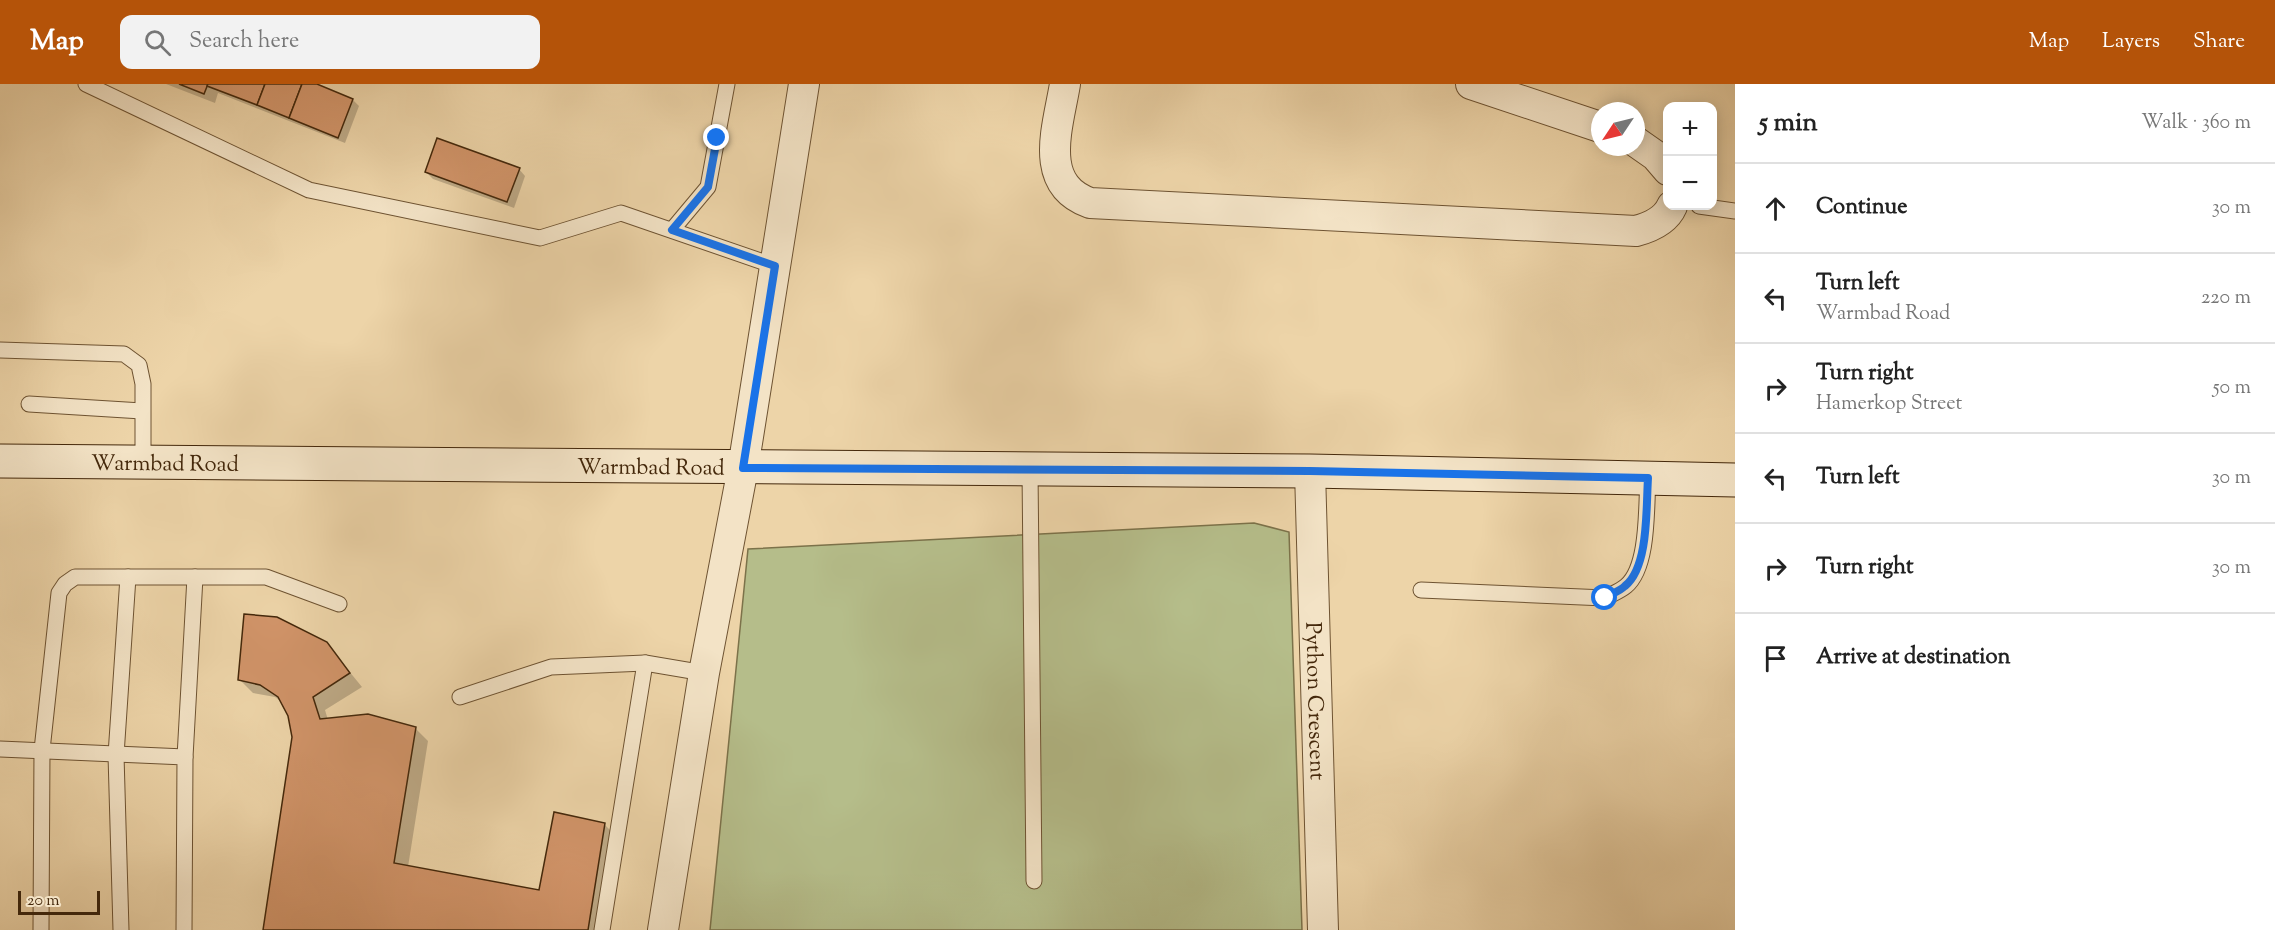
<!DOCTYPE html>
<meta charset="utf-8">
<style>
:root{--surface:#fff;--page:#f2f2f2;--text:#222;--muted:#767676;--line:#e0e0e0;--accent:#b45309}
body{margin:0;font-family:"Sorts Mill Goudy",serif;background:var(--page);color:var(--text)}
.controls{position:absolute;right:18px;top:18px;display:grid;overflow:hidden;border-radius:12px;box-shadow:0 3px 15px #0003}
.controls button{width:54px;height:54px;display:grid;place-items:center;padding:0;border:0;border-bottom:2px solid var(--line);background:var(--surface);color:var(--text);font:30px sans-serif}
.compass{position:absolute;left:1591px;top:18px;width:54px;height:54px;border-radius:50%;background:var(--surface);box-shadow:0 3px 15px #0003;rotate:235deg}
.scale{position:absolute;left:18px;bottom:15px;width:82px;box-sizing:border-box;padding-left:6px;border:3px solid #44280b;border-top:0;font-size:16px;line-height:21px;white-space:nowrap;color:#44280b;-webkit-text-stroke:4px #f3e3c6;paint-order:stroke}
.stop{position:absolute;width:18px;height:18px;margin:-14px;border:4px solid #1a73e8;border-radius:50%;background:#fff}
.stop.end{background:#1a73e8;border-color:#fff;box-shadow:0 2px 6px #0008}
.list{margin:0;padding:0;list-style:none}
h2{display:flex;justify-content:space-between;align-items:center;height:78px;margin:0;padding:0 24px;font-size:26px}
h2 small{font-size:20px;font-weight:400;color:var(--muted)}
.list li{display:grid;grid-template-columns:39px 1fr auto;gap:18px;align-items:center;box-sizing:border-box;height:90px;padding:0 24px;border-top:2px solid var(--line)}
.list b{display:block;font-size:22px;white-space:nowrap}
.list p{margin:0;font-size:20px;white-space:nowrap;color:var(--muted)}
.list em{font-size:20px;font-style:normal;color:var(--muted)}
.icon{flex:none;width:33px;height:33px;fill:none;stroke:currentColor;stroke-width:2;stroke-linecap:round;stroke-linejoin:round}
.map{position:relative;flex:none;width:1735px;height:846px;overflow:hidden}
header{display:flex;align-items:center;gap:36px;box-sizing:border-box;height:84px;padding:0 30px;background:var(--accent);color:#fff}
header strong{font-size:28px}
nav{display:flex;gap:33px;margin-inline-start:auto;font-size:21px}
.search{width:420px;height:54px;background:var(--page);display:flex;align-items:center;gap:15px;box-sizing:border-box;padding:0 21px;border-radius:12px;color:var(--muted);font-size:22px}
main{display:flex}
aside{flex:1;background:var(--surface)}
.map>svg:first-child{display:block}
.green{fill:#b5bd8a;stroke:#7c724a;stroke-width:1.5}
.shadow{fill:#0003}
.building{fill:#d19469;stroke:#44280b;stroke-width:1.5}
.lines{fill:none;stroke-linecap:round;stroke-linejoin:round}
.lane-casing{stroke:#6e5332;stroke-width:17}
.street-casing{stroke:#6e5332;stroke-width:32}
.secondary-casing{stroke:#44280b;stroke-width:35}
.lane{stroke:#f3e3c6;stroke-width:15}
.street{stroke:#f3e3c6;stroke-width:30}
.secondary{stroke:#f3e3c6;stroke-width:33}
.route{stroke:#1a73e8;stroke-width:8}
.labels{text-anchor:middle;stroke-width:4.5;stroke-linejoin:round;paint-order:stroke}
.street-label{font-size:22px;fill:#44280b;stroke:#f3e3c6}
</style>
<header>
<strong>Map</strong>
<div class="search"><svg class="icon" aria-label="search" viewBox="0 0 24 24"><circle cx="10" cy="10" r="6"/><path d="M15 15l6 6"/></svg>Search here</div>
<nav><a>Map</a><a>Layers</a><a>Share</a></nav>
</header>
<main>
<div class="map">
<svg width="1735" height="846" viewBox="0 0 1735 846">
<rect width="100%" height="100%" fill="#edd4a8"/>
<filter id="stains"><feTurbulence type="fractalNoise" baseFrequency=".00333" numOctaves="4"/><feColorMatrix values="0 0 0 0 .2 0 0 0 0 .09 0 0 0 0 .02 0 0 0 .5 -.17"/></filter>
<radialGradient id="worn" r=".72"><stop offset=".6" stop-color="#630" stop-opacity="0"/><stop offset="1" stop-color="#630" stop-opacity=".3"/></radialGradient>
<polygon class="green" points="1254,439 1289,448 1302,846 710,846 748,465"/>
<g class="shadow">
<polygon points="166,0 311,0 353,16 359,22 345,59 218,9 215,19"/>
<polygon points="519,85 525,92 514,124 433,95 426,88"/>
<polygon points="326,559 362,603 325,626 328,636 415,644 428,657 408,783 541,808 604,740 617,753 602,846 265,846 293,653 290,631 283,619 275,613 253,609 240,596"/>
</g>
<g class="building">
<polygon points="179,0 208,0 204,10"/>
<polygon points="208,0 265,0 257,21 207,2"/>
<polygon points="265,0 302,0 289,34 257,21"/>
<polygon points="302,0 317,0 353,15 338,54 289,34"/>
<polygon points="437,54 520,84 507,118 425,88"/>
<polygon points="244,530 277,533 327,558 350,589 313,613 320,635 368,630 416,643 394,779 539,806 554,728 605,739 588,846 263,846 292,653 288,632 278,613 260,601 238,596"/>
</g>
<g class="lines">
<defs>
<g id="lane">
<polyline points="86,0 309,106 540,154 621,129 775,182"/>
<polyline points="1699,122 1735,127"/>
<polyline points="672,146 708,103 727,0"/>
<polyline points="0,266 124,270 139,281 143,300 143,378"/>
<polyline points="29,320 142,327"/>
<polyline points="1030,385 1034,797"/>
<path d="M 1421,506 L 1605,514 C 1612,510 1620,507 1626,502 C 1649,483 1646,423 1648,394"/>
<polyline points="460,613 551,583 645,579 704,589"/>
<polyline points="0,665 185,673 184,846"/>
<polyline points="185,673 195,493"/>
<polyline points="41,846 42,666 59,509 65,500 75,493 266,493 339,520"/>
<polyline points="121,846 116,671 128,493"/>
<polyline points="602,846 645,579"/>
</g>
<g id="street">
<path d="M 1065,0 C 1058,43 1037,100 1090,119 L 1636,147 C 1651,143 1666,136 1672,122"/>
<polyline points="1471,0 1600,43"/>
<polyline points="1636,58 1656,72 1668,86"/>
<path id="s1" d="M 1310,387 L 1323,846"/>
<polyline points="663,846 704,589 743,384 804,0"/>
</g>
<g id="secondary">
<path id="s2" d="M 0,377 L 1310,387 L 1735,396"/>
</g>
</defs>
<use href="#lane" class="lane-casing"/>
<use href="#street" class="street-casing"/>
<use href="#secondary" class="secondary-casing"/>
<use href="#lane" class="lane"/>
<use href="#street" class="street"/>
<use href="#secondary" class="secondary"/>
</g>
<g class="lines">
<path class="route" d="M 717,54 L 708,103 L 672,146 L 775,182 L 743,384 L 1310,387 L 1648,394 C 1646,423 1649,483 1625,502 C 1620,507 1611,510 1605,514"/>
</g>
<g class="labels">
<g class="street-label">
<text dy="8" stroke="none"><textPath href="#s2" startOffset="165">Warmbad Road</textPath></text>
<text dy="8" stroke="none"><textPath href="#s2" startOffset="651">Warmbad Road</textPath></text>
<text dy="8" stroke="none"><textPath href="#s1" startOffset="230">Python Crescent</textPath></text>
</g>
</g>
<rect width="100%" height="100%" filter="url(#stains)"/>
<rect width="100%" height="100%" fill="url(#worn)"/>
</svg>
<div class="controls">
<button>+</button>
<button>−</button>
</div>
<svg class="compass" viewBox="-18 -18 36 36"><path d="M0-13l5 13h-10z" fill="#e53935"/><path d="M0 13l5-13h-10z" fill="#767676"/></svg>
<div class="scale">20 m</div>
<div class="stop" style="left:1605px;top:514px"></div>
<div class="stop end" style="left:717px;top:54px"></div>
</div>
<aside>
<h2>5 min<small>Walk · 360 m</small></h2>
<ul class="list">
<li><svg class="icon" aria-label="ahead" viewBox="0 0 24 24"><path d="M12 20V5M6 11l6-6 6 6"/></svg><div><b>Continue</b></div><em>30 m</em></li>
<li><svg class="icon" aria-label="left" viewBox="0 0 24 24"><path d="M17 20v-9H6M10 6l-5 5 5 5"/></svg><div><b>Turn left</b><p>Warmbad Road</p></div><em>220 m</em></li>
<li><svg class="icon" aria-label="right" viewBox="0 0 24 24"><path d="M7 20v-9h11M14 6l5 5-5 5"/></svg><div><b>Turn right</b><p>Hamerkop Street</p></div><em>50 m</em></li>
<li><svg class="icon" aria-label="left" viewBox="0 0 24 24"><path d="M17 20v-9H6M10 6l-5 5 5 5"/></svg><div><b>Turn left</b></div><em>30 m</em></li>
<li><svg class="icon" aria-label="right" viewBox="0 0 24 24"><path d="M7 20v-9h11M14 6l5 5-5 5"/></svg><div><b>Turn right</b></div><em>30 m</em></li>
<li><svg class="icon" aria-label="arrive" viewBox="0 0 24 24"><path d="M6 21V4h12l-3 4 3 4H6"/></svg><div><b>Arrive at destination</b></div></li>
</ul>
</aside>
</main>
